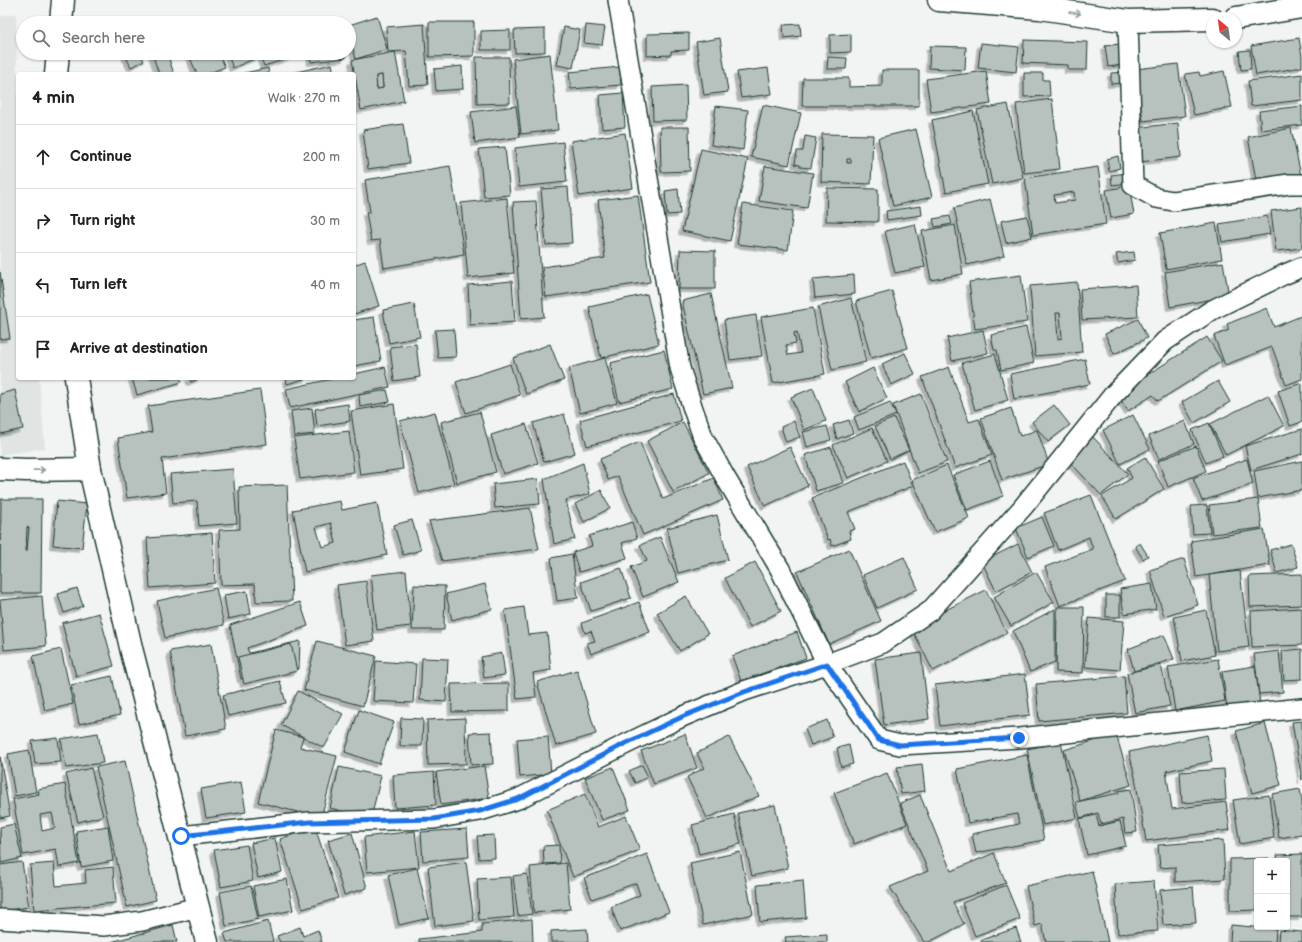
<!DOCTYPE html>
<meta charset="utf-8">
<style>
:root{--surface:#fff;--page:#f6f6f6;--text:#222;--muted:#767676;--line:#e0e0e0}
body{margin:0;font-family:"Balsamiq Sans",sans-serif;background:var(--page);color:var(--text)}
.controls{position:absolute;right:12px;bottom:12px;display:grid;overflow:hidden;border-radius:4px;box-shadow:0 1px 3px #0004}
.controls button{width:36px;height:36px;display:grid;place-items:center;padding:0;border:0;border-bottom:1px solid var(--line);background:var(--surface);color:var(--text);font:20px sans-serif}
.compass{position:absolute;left:1206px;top:12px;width:36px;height:36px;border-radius:50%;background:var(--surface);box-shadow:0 1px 3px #0004;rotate:331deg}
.stop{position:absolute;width:12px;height:12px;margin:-9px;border:3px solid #1a73e8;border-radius:50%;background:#fff}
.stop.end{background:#1a73e8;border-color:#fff;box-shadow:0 1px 4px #0008}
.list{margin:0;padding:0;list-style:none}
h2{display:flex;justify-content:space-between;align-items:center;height:52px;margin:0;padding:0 16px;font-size:17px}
h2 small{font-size:13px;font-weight:400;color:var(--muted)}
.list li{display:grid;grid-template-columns:26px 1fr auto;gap:12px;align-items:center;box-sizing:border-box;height:64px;padding:0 16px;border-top:1px solid var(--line)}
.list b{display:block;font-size:15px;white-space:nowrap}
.list em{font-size:13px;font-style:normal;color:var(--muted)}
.icon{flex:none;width:22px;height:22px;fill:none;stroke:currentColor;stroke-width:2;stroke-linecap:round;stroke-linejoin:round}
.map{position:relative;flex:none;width:1302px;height:942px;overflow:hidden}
.search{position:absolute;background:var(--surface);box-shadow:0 1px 3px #0004;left:16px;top:16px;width:340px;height:44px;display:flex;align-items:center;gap:10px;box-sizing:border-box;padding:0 14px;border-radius:22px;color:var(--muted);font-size:15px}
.panel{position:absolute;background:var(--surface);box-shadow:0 1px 3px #0004;left:16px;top:72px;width:340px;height:308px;border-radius:4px}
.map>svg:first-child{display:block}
.built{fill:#e0e4e3}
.building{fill:#b7c1bd;stroke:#1f3d34;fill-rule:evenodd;filter:url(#shadow)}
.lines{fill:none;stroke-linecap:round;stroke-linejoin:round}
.minor-casing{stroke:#1f3d34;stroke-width:22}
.secondary-casing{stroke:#1f3d34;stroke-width:25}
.minor{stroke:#fff;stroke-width:19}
.secondary{stroke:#fff;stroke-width:22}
.oneway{stroke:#8f9e9a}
.route{stroke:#1a73e8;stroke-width:5}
</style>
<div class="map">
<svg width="1302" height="942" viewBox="0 0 1302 942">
<defs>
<filter id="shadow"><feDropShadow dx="-3.5" dy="3.5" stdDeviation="0" flood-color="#0004"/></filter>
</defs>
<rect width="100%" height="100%" fill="#f2f3f3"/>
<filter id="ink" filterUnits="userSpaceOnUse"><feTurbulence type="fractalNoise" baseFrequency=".025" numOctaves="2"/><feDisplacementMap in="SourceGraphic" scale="8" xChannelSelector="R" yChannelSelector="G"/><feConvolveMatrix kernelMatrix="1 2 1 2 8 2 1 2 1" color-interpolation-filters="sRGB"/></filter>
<g filter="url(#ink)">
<polygon class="built" points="16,14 18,138 18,378 39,378 45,448 0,455 0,16"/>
<g class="building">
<polygon points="377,16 387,49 356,59 349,35 349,25"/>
<polygon points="279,19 280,23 267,23"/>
<polygon points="429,22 474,22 474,56 429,57"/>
<polygon points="424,24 428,85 409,86 406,51 388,52 386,27"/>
<polygon points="800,24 801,36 784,38 783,25"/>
<polygon points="586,25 605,27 602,45 584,43"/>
<polygon points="564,27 580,30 573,68 557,65"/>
<polygon points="545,29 545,52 515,53 514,30"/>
<polygon points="510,30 510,50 481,50 481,31"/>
<polygon points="689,33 689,50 671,51 671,55 647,56 647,34"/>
<polygon points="851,34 851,52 830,53 830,35"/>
<polygon points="720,38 728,92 704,95 696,42"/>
<polygon points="1299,38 1302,56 1302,67 1256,75 1251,46"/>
<polygon points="1024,40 1088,42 1087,70 1068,70 1068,65 1023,63"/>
<polygon points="981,43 1019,47 1016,72 978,68"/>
<polygon points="1119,44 1122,65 1108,67 1105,46"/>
<polygon points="930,46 966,47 965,70 929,68"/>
<polygon points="1250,50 1251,69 1241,70 1239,51"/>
<path d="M 395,52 L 404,101 L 361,110 L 352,60 ZM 382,75 L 383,88 L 377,89 L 376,76 Z"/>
<polygon points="124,53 140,53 144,61 131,67"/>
<polygon points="152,53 167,53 174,74 159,74"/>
<polygon points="188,53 219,53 225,67 207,74 197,74"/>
<polygon points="227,53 256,53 258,57 233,68"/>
<polygon points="259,53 290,53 292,57 264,66"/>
<polygon points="310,53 345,53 346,58 311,62"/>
<polygon points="550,54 558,130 521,134 513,59"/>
<polygon points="476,57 509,57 510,103 477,104"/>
<polygon points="828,57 847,58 846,69 827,69"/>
<polygon points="332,64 334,74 287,74"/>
<polygon points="1178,64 1185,116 1143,121 1136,69"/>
<polygon points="462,66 463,89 436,91 434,69"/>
<polygon points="620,67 621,85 571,89 569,72"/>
<polygon points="268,68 269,74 240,74"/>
<polygon points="768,68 772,94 741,98 737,72"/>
<polygon points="882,70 919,70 919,106 802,106 803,78 849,78 849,87 882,86"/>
<polygon points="986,71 991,104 931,112 926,79"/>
<polygon points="1224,71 1232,107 1194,115 1185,74 1199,72 1200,76"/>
<polygon points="1124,72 1124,83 1111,84 1111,73"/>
<polygon points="1024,73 1043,73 1043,80 1049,80 1050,96 1024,97"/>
<polygon points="1302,74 1302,100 1251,106 1248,81"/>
<polygon points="382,75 383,88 377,89 376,76"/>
<polygon points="686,85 687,120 653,121 652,87"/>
<polygon points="623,93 625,127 602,129 600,95"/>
<polygon points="1052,99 1060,169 1024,173 1016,104"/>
<polygon points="1008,104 1023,178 992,184 977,110"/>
<polygon points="763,105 801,113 789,165 751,157"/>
<polygon points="516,106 520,137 475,143 471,112"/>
<polygon points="716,106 748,110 743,150 711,145"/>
<polygon points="1302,106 1302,125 1261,130 1259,111"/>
<polygon points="973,111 988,184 946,192 932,120"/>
<polygon points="1178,123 1181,157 1140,162 1136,128"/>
<polygon points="403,124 409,163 368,169 363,130"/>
<polygon points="660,127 689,127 690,171 661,172"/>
<polygon points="1291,128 1301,176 1257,185 1248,137"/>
<polygon points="916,129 932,197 893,206 878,138"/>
<polygon points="625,133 633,188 579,196 571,141"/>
<path d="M 822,134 L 873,135 L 871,184 L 821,182 ZM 847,159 L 851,159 L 851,163 L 847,163 Z"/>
<polygon points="805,136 816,138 811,168 800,167 800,165 795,164 797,151 803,151"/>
<polygon points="563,142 567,182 519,187 515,148"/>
<polygon points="505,147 510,195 484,197 479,149"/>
<polygon points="701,149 748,159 730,241 682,231"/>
<polygon points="1118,156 1120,168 1109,171 1107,159"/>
<polygon points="450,166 464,254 384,268 380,240 371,241 366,212 370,212 365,180"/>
<polygon points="765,166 813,173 807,208 759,201"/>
<path d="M 1098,167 L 1106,224 L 1033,235 L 1025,178 ZM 1074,192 L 1075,200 L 1055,203 L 1054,195 Z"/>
<polygon points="1127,173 1128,183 1112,185 1111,175"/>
<polygon points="1129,186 1134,214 1111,218 1106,190"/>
<polygon points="568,187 572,243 546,245 541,189"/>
<polygon points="827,188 878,189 878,222 826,221"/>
<polygon points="678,189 680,214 667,215 665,191"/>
<polygon points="638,195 650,282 546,297 542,267 605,258 598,200"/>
<polygon points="507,198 514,273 468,278 461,203"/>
<polygon points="990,199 1004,256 967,265 954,208"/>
<polygon points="536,201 544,317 521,319 513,202"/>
<polygon points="743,204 793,211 788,250 737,244"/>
<polygon points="921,206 922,215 887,220 886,211"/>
<polygon points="1302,207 1302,248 1276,251 1271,211"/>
<polygon points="950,216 952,224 935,227 933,219"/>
<polygon points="1027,216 1032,237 1006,243 1001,221"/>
<polygon points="1267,216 1270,234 1222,242 1219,224"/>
<polygon points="1216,223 1222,259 1166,269 1160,233"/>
<polygon points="915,224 925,267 895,273 885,231"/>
<polygon points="955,225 963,274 931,280 922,231"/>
<polygon points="680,250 715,251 715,289 679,289"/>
<polygon points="1134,252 1135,260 1118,263 1116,254"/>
<polygon points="365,261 379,306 354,314 354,265"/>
<polygon points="1223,262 1229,296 1170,307 1165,272"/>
<polygon points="0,272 10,338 0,339"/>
<polygon points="854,275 855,294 815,298 813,279"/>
<polygon points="1021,275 1027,322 975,329 969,282"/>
<polygon points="512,281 515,322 470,325 468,285"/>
<path d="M 1077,282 L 1082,352 L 1035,356 L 1030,286 ZM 1056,313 L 1060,313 L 1062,338 L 1058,339 Z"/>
<polygon points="1136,285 1138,317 1082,320 1080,289"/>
<polygon points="892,291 908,348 871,358 856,301"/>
<polygon points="647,294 659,344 601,358 589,307"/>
<polygon points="711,294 732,388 703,394 682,301"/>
<polygon points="851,298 866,362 832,370 818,307"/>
<polygon points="414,304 420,337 389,343 383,310"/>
<path d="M 813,308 L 825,374 L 773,383 L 761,317 ZM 797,332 L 801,353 L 788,355 L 786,345 L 796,343 L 794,333 Z"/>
<polygon points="1267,308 1274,327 1301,316 1302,319 1302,379 1286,385 1272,347 1225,365 1214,336 1229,330 1227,324"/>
<polygon points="756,315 762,356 730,360 724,320"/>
<polygon points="374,317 381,361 354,366 354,320"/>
<polygon points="1138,319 1147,338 1114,354 1105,334"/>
<polygon points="1026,327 1034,363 1001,370 997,350 994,350 991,335"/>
<polygon points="454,329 456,357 438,358 435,330"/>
<polygon points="983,330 988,353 952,361 947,338"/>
<polygon points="1207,337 1222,361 1158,401 1153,395 1128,411 1117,394"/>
<polygon points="416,344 420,377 394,381 390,347"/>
<polygon points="550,344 564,380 526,394 513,358"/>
<polygon points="664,350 673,389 619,402 610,363"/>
<polygon points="905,353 915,374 891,385 882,364"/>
<polygon points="995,354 1008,400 975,410 962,363"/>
<polygon points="605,358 617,403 580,413 569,368"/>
<polygon points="1085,359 1090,384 1014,399 1010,374"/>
<polygon points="510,364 520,395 466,413 456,382"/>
<polygon points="385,367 390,387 290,408 286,389 336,378 354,378 354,374"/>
<polygon points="949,367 969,422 979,419 992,455 955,468 922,377"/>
<polygon points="873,368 887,398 859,412 845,382"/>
<polygon points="132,378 180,378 182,382 137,395"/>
<polygon points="189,378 201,378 191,382"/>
<polygon points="286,378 308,378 287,384"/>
<polygon points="1218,381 1230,402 1194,423 1182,402"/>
<polygon points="1302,383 1302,422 1290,426 1278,391"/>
<polygon points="813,388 826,421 804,430 791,397"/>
<polygon points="15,390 23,429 0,434 0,394"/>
<polygon points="260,390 267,444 162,459 166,493 127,498 118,438 152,432 148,406"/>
<polygon points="387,390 390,402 360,407 359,395"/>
<polygon points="674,394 681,421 587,446 580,420"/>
<polygon points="921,394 947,462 918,473 893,405"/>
<polygon points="1268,395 1284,426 1226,455 1210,424"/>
<polygon points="890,402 896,415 859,430 854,417"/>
<polygon points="348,404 350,421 317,426 315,409"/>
<polygon points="394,404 403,469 360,475 351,411"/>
<polygon points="1054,405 1070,425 1048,442 1032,422"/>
<polygon points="312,408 315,434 294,436 291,411"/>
<polygon points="1011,408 1020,436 1037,430 1049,464 1002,480 981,418"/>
<polygon points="435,412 454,484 419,493 400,421"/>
<polygon points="480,412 496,472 457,483 441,422"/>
<polygon points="564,414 575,453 544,462 533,423"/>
<polygon points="1133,415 1150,449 1120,464 1103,430"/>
<polygon points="894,418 909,450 890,459 875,426"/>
<polygon points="849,420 853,433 837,439 833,425"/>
<polygon points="794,421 800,437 786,442 781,427"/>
<polygon points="1185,421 1194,444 1159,459 1149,436"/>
<polygon points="683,422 709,473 673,492 647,441"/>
<polygon points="1209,423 1223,456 1206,463 1192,430"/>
<polygon points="526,424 538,463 503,474 491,435"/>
<polygon points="827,426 831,440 807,447 803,432"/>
<polygon points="872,428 887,461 848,478 833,445"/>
<polygon points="1302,429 1302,454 1251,470 1245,446"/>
<polygon points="349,431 354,472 300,479 294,438"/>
<polygon points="1092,436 1128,474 1101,495 1067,459"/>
<polygon points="640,442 663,499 714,478 723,500 643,535 618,476 608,480 600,459"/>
<polygon points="1196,446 1206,471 1168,487 1158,461"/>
<polygon points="790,447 808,486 765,506 747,467"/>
<polygon points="831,447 843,483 816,491 805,455"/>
<polygon points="1145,457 1164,489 1116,519 1102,496 1132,478 1127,468"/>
<polygon points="1247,459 1253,484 1202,501 1193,478"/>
<polygon points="903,461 913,486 848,512 855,529 849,531 851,539 832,546 830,539 828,540 812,498"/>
<polygon points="990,461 1003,496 967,510 953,475"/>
<polygon points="1302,461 1302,490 1258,498 1254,471"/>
<polygon points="583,463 590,494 566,500 575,539 554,544 544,479"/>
<polygon points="947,465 969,518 935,532 912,480"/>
<polygon points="233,469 237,523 199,526 197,501 173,503 170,474"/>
<polygon points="538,479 540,504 495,508 493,484"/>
<polygon points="287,485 292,601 256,602 255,584 221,585 219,530 240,529 239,487"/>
<polygon points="601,490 610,508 584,522 575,504"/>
<polygon points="1091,495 1125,581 1060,606 1045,567 1093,549 1089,537 1058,550 1044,513"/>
<path d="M 1,499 L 42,499 L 41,593 L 0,593 ZM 27,527 L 29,528 L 27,551 L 26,551 Z"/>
<polygon points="1258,499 1262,528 1212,534 1209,505"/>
<polygon points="57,501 87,504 82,548 53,545"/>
<path d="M 340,501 L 342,510 L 377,503 L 387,555 L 305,572 L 293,510 ZM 331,523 L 336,543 L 322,547 L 316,527 Z"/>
<polygon points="1207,505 1210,533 1193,534 1191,506"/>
<polygon points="530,508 539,549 442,561 429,521"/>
<polygon points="717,515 728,560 678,573 667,528"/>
<polygon points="1042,517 1054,546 1028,557 1016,528"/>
<polygon points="412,520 421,550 403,555 394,525"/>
<polygon points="632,522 637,538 622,543 627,558 579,572 573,552 592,546 589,536"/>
<polygon points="1264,529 1270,565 1196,577 1191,541"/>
<polygon points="212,533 215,583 150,588 147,538"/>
<polygon points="660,537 679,582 643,597 631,567 647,561 640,545"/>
<polygon points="1140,543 1148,556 1143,559 1135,546"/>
<polygon points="1018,544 1032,572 996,591 982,562"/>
<polygon points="1291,544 1298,567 1277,573 1270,550"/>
<polygon points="849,549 881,621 829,644 797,572"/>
<polygon points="572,554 578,598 557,601 551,558"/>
<polygon points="904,557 918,589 877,608 863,575"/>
<polygon points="1184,559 1198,605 1164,616 1150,570"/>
<polygon points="755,562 781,611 750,627 725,578"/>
<polygon points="621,568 631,598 591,611 581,582"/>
<polygon points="406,571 411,626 377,630 371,575"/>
<polygon points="1240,571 1249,647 1217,651 1209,575"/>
<polygon points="1036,572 1054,602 1011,626 994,597"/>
<polygon points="1302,574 1302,605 1250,607 1249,576"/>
<polygon points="366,581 374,641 345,645 337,585"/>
<polygon points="485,584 492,609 452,620 446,594"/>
<polygon points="1152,584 1156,609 1124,614 1120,589"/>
<polygon points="414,585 445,586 444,630 412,630"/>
<polygon points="77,588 83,606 64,613 58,594"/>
<polygon points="216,588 224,625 165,638 157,601"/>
<polygon points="986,590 1007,633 933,671 911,627"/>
<polygon points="247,591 251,614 228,619 224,595"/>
<rect x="1106" y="595" width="14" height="22"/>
<polygon points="42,596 46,646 4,650 0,600"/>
<polygon points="686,596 708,634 680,651 657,613"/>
<polygon points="300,602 308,626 247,648 249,653 300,641 299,669 241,679 230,625"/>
<polygon points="639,602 650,632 591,654 587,643 595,641 591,631 585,633 582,623"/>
<polygon points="524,607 528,635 547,633 551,670 533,673 536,697 517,699 505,610"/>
<polygon points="1057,607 1084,607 1083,673 1056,672"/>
<polygon points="1302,608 1302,645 1252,647 1251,611"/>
<polygon points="1055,609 1055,662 1030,672 1013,631"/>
<polygon points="1206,610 1215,655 1182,661 1174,617"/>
<polygon points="99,613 114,666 76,676 62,623"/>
<polygon points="1089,618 1124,621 1120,670 1085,667"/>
<polygon points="797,632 806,658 741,681 732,656"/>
<polygon points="1164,635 1174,659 1134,671 1128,649"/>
<polygon points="317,641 376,656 363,706 304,690"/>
<polygon points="211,644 226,729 185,736 170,651"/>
<polygon points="291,644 297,671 244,684 238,657"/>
<polygon points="61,649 73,704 45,711 33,656"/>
<polygon points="1302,649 1302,679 1284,680 1282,651"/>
<polygon points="1279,651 1283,692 1259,694 1254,654"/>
<polygon points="502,653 505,675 484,678 481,657"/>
<polygon points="921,653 929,719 884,725 875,659"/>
<polygon points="422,658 448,659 446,702 420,700"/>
<polygon points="1218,659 1225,701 1175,711 1168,667"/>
<polygon points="376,661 416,664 413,703 373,701"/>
<polygon points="1161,665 1170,706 1135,713 1127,673"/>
<polygon points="1255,666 1260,704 1227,709 1222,671"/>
<polygon points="577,670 596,734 556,746 537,682"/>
<polygon points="1025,674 1030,715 940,726 935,685"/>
<polygon points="112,676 120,715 79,724 71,685"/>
<polygon points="1124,676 1127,713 1039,721 1036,684"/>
<polygon points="280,681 286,703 228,716 223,695"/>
<polygon points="509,683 509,711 452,712 451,684"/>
<polygon points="298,691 343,714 324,748 281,725"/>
<polygon points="359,710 394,722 379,764 345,752"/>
<polygon points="401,718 423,719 422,746 400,746"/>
<polygon points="465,718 466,764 428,765 427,720"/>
<polygon points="827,720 833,737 811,745 805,729"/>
<polygon points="1302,721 1302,780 1292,722"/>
<polygon points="1265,723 1281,785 1252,793 1236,731"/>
<polygon points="276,730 303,737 300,747 337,756 321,818 258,802"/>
<polygon points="491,732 493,764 471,765 469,733"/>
<polygon points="98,733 103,763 66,768 61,739"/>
<polygon points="685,734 697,768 654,784 641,751"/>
<polygon points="1116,734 1131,785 1080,801 1064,750"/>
<polygon points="1207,735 1212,761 1166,771 1172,809 1226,802 1230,830 1146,841 1135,777 1129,752"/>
<polygon points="548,736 551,774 520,777 517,739"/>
<polygon points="729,737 759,796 707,818 687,777 704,768 697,753"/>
<polygon points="58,738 61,762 35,764 32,741"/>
<polygon points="1061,742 1077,818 1043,825 1027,749"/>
<polygon points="849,745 853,764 841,767 837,748"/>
<polygon points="29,750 36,792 15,796 8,754"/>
<polygon points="1027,755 1044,840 976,853 972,834 1019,824 1017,814 968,823 957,769"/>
<polygon points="0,756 10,816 0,818"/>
<polygon points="125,761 156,900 127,907 96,767"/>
<polygon points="922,764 925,791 901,794 897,767"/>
<polygon points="642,765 648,777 635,783 629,771"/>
<polygon points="484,766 489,798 441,805 436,772"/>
<polygon points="339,767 381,776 371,818 330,808"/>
<polygon points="613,767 630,810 602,820 585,778"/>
<polygon points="91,768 103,816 78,822 66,774"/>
<polygon points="1224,769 1226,800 1182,803 1180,772"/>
<polygon points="434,772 436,805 395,808 393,775"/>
<polygon points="887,773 907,824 854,844 834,793"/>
<polygon points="241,782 246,812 206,818 201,789"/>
<path d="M 65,784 L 79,863 L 59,867 L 56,849 L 23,855 L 13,799 L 39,794 L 38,789 ZM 52,813 L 55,828 L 42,831 L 40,815 Z"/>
<polygon points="1131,789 1137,832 1125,833 1123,819 1101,824 1098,813 1080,818 1076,802 1119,793 1118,791"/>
<polygon points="1300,789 1302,802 1302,834 1279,838 1272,794"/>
<polygon points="585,794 598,827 626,816 640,850 573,877 547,810"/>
<polygon points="920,795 951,871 994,853 1006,883 953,902 964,924 929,942 924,942 890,887 928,871 900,803"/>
<polygon points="1269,795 1274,838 1240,844 1233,800"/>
<polygon points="775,805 788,868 752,876 738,813"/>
<polygon points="734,814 741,844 699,854 692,825"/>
<polygon points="1096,815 1099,826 1120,821 1126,846 1087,855 1079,819"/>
<polygon points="14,824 22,858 1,863 0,827"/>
<polygon points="108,826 113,861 81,867 76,831"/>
<polygon points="315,827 338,898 303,909 280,839"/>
<polygon points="467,829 469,857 423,861 421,832"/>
<polygon points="415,831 419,867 367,872 364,837"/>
<polygon points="352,833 367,888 344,895 328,840"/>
<polygon points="494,835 495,858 479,859 477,836"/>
<polygon points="275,838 282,872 258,878 251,843"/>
<polygon points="1223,840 1225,879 1175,882 1175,867 1160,868 1158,845"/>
<polygon points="247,845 253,881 221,887 214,850"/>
<polygon points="559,845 560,863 544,864 543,846"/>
<polygon points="740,852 753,914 703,925 690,863"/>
<polygon points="647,854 669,912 620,931 611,907 640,895 636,883 592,899 584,878"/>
<polygon points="1302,854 1302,917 1287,917 1287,861 1278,861 1277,855"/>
<polygon points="1269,858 1269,861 1257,861 1257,910 1230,911 1230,859"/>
<polygon points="22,862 29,907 0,911 0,865"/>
<polygon points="466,862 474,921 435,926 428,867"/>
<polygon points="54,863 56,886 86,883 85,870 113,867 116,903 34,910 30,865"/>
<polygon points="566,863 570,909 534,913 530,867"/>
<polygon points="417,868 429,918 399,925 388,875"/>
<polygon points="1092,871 1108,942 1046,942 1042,924 1035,926 1026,886"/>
<polygon points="527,874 532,914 518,916 513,876"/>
<polygon points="511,877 514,917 479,920 477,879"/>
<polygon points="287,879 293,910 259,917 253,886"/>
<polygon points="803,880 806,918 760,922 757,885"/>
<polygon points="1154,881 1158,931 1118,934 1115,884"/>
<polygon points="1006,885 1020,919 975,936 962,903"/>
<polygon points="251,886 258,919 226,926 220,892"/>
<polygon points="1193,887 1196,923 1163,925 1160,890"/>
<polygon points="532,919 533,942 419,942 419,939 482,932 482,924"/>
<polygon points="268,921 273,942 227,942 224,933"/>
<polygon points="173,925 177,942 111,942"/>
<polygon points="1231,925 1276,929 1275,942 1230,942"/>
<polygon points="300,927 303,936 318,930 322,942 280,942 277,936"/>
<polygon points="1016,928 1021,942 982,942 981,940"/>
<polygon points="587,929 588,942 551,942 551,931"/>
<polygon points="1279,930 1302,932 1302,942 1278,942"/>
<polygon points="827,934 827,942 786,942 785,937"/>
</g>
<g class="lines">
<defs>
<g id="minor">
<polyline points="618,0 680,368 693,409 703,437 725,477 780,569 827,664 879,740 900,745 1019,738 1302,708"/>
<polyline points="1128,21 1133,185 1156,198 1173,201 1289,184 1302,184"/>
<polyline points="181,836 309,822 434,819 480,811 518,799 624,745 684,716 744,691 827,664 883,643 930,611 1023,507 1114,394 1165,341 1212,310 1283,275 1302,267"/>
<polyline points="0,919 104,926 142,921 198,907"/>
</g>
<g id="secondary">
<polyline points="939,0 1040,8 1128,21 1212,19"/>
<polyline points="1236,18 1302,7"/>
<polyline points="61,23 63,0"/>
<polyline points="56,74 58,53"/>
<polyline points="76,378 90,469 132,652 207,942"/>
<polyline points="0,469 27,470 90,469"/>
</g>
</defs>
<use href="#minor" class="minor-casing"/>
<use href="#secondary" class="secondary-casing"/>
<use href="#minor" class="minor"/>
<use href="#secondary" class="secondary"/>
</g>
<defs><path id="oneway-shaft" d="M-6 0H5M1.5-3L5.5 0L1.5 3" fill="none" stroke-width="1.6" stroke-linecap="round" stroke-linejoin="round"/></defs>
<g class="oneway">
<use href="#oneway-shaft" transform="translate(1075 13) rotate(8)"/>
<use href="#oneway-shaft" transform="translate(39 470) rotate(-1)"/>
</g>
</g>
<g class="lines" filter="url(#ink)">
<polyline class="route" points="181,836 309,822 434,819 480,811 518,799 624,744 684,716 744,692 827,664 879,740 900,745 1019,738"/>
</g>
</svg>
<div class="controls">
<button>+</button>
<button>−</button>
</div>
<svg class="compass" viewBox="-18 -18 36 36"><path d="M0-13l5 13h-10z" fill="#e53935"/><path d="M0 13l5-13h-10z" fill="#767676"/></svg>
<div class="stop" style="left:181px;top:836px"></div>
<div class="stop end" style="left:1019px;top:738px"></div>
<div class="search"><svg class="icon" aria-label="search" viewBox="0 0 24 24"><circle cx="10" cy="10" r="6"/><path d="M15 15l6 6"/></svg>Search here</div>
<section class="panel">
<h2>4 min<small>Walk · 270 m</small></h2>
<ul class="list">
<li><svg class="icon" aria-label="ahead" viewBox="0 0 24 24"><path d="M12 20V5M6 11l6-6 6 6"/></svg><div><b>Continue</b></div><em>200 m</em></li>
<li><svg class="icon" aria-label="right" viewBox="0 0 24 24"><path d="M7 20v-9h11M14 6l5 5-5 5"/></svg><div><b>Turn right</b></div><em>30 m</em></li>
<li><svg class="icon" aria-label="left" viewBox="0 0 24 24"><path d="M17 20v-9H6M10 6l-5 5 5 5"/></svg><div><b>Turn left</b></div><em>40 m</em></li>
<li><svg class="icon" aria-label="arrive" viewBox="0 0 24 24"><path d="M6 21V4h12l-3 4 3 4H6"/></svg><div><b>Arrive at destination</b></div></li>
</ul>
</section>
</div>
